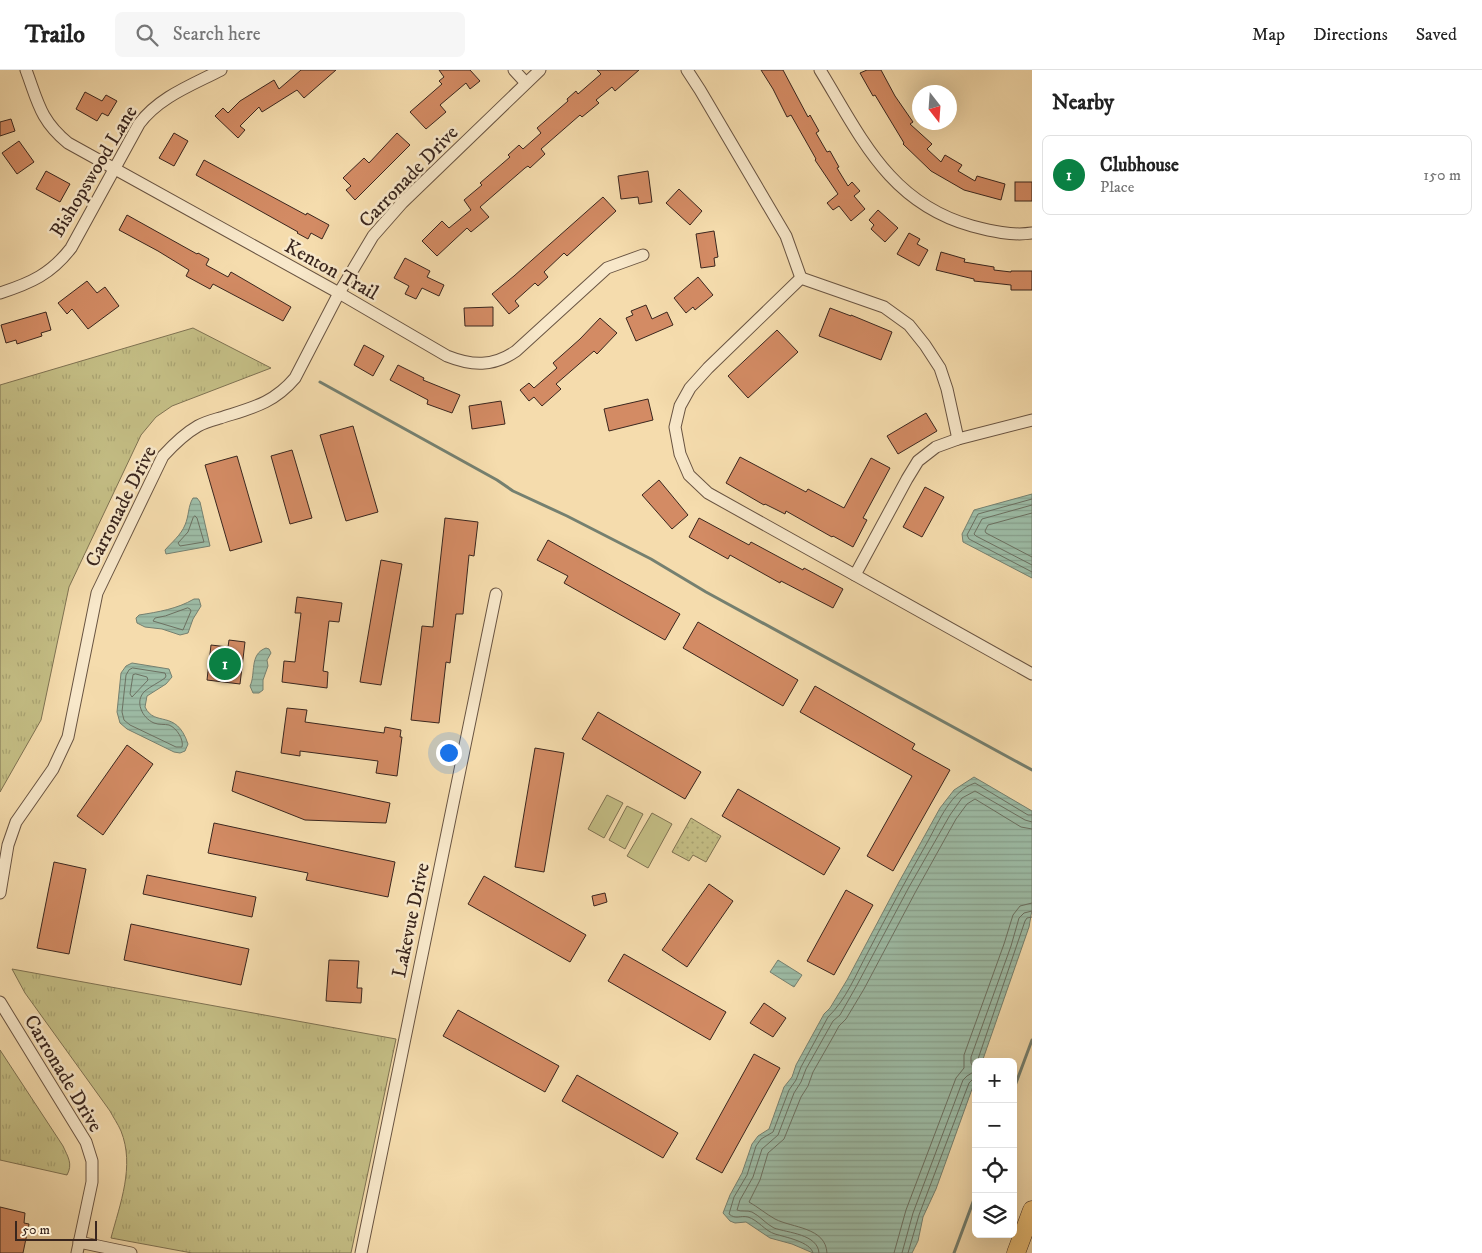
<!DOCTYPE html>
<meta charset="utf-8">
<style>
:root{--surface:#fff;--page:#f6f6f6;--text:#222;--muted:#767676;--line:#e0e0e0;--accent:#0b8043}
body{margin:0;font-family:"IM FELL DW Pica",serif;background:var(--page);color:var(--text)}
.controls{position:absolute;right:15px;bottom:15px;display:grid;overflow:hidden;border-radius:8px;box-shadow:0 5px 20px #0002}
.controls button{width:45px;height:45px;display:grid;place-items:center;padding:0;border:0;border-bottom:1px solid var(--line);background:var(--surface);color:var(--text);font:25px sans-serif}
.compass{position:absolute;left:912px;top:15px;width:45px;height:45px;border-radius:50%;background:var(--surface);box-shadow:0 5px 20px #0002;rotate:163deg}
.scale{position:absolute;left:15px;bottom:12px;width:82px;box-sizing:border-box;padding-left:5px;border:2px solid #3a261e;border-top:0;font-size:14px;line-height:18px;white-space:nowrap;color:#3a261e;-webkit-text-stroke:4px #f8e8ca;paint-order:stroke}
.you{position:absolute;left:448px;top:682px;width:18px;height:18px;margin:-12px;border:4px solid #fff;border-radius:50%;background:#1a73e8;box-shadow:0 0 0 8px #1a73e833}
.badge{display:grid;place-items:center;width:32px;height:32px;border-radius:50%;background:var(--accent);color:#fff;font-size:16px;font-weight:700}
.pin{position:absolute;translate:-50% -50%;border:2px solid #fff;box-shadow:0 1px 5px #0006}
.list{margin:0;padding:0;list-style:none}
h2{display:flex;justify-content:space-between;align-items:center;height:65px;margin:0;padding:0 20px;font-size:21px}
h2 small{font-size:16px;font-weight:400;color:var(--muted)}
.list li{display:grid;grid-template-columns:32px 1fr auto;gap:15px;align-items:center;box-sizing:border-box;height:80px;margin:0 10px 10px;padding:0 10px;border:1px solid var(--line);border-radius:8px}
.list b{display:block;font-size:19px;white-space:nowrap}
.list p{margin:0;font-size:16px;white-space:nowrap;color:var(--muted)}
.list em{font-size:16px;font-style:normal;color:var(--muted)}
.icon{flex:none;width:28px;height:28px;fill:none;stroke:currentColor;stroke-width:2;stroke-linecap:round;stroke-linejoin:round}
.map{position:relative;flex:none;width:1032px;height:1183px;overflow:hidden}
header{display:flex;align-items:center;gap:30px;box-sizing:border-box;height:70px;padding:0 25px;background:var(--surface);border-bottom:1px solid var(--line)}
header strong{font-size:24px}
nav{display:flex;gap:28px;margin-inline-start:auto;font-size:18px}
.search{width:350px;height:45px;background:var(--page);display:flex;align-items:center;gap:12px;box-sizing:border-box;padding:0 18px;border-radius:8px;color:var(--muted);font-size:19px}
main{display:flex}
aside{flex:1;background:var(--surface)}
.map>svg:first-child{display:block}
.grass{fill:url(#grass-tufts);stroke:#7f7252}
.park{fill:url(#park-dots);stroke:#7f7252}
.pitch{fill:#c4be85;stroke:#7f7252}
.water{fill:url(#water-rules);stroke:#758070}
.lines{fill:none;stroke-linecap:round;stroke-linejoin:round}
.shore{stroke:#6c7162;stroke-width:1}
.stream{stroke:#758070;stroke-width:3}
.building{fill:#d38b64;stroke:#3a261e}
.minor-casing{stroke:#695442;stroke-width:13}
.highway-casing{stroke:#3a261e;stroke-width:19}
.minor{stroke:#f8e8ca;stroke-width:11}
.highway{stroke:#eabe76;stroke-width:18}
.labels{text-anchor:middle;stroke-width:5;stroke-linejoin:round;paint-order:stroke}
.street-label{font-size:20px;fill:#3a261e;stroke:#f8e8ca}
</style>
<header>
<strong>Trailo</strong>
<div class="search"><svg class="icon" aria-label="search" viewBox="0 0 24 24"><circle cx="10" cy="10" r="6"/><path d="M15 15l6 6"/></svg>Search here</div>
<nav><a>Map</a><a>Directions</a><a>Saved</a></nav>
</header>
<main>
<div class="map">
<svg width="1032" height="1183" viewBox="0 0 1032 1183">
<defs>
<pattern id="grass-tufts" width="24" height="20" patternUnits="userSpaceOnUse" patternTransform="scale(1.25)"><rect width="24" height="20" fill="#c4be85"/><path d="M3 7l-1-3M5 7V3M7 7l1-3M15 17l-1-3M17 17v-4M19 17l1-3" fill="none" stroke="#a9a372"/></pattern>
<pattern id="park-dots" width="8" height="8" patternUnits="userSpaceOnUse" patternTransform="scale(1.25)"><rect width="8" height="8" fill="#c4be85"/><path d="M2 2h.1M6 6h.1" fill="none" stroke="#a9a372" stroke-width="1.8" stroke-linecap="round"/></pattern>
<pattern id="water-rules" width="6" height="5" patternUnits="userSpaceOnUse" patternTransform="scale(1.25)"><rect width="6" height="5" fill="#9dbca6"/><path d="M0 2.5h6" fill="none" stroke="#88a18e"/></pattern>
</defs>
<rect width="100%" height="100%" fill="#f5dcad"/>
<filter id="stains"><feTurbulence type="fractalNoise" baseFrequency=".004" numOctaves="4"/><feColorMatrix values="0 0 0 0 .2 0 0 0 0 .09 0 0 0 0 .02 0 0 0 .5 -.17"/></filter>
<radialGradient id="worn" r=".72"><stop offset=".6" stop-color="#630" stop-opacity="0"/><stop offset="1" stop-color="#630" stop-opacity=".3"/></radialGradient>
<g class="grass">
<polygon points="193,258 271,298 172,336 156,347 141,365 69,517 41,650 0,722 0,315"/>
<path d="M 12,899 L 396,969 L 351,1183 L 192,1183 L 111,1168 C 120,1134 135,1096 121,1061 C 118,1054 113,1047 110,1041 L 25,923 Z"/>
<path d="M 0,980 L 63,1076 C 68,1087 73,1094 67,1105 L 0,1090 Z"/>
</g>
<polygon class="park" points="691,748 721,766 706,792 693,785 689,791 672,782"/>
<g class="pitch">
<polygon points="607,725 623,733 604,768 588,759"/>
<polygon points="627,736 643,744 625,779 609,770"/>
<polygon points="652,743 672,754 648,798 627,786"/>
</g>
<g class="water">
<polygon points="1032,424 1032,508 963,472 962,464 974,440"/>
<path d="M 193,428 L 197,428 L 200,432 L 210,476 L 166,484 L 165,480 C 172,472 181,465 185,455 C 189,446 188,436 193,428 Z"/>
<path d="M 194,529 L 199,529 L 201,536 L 193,549 L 188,563 L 180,565 L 162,559 L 145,557 L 137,553 L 136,548 L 139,545 C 158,542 177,539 194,529 Z"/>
<path d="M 266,578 L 269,579 L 271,583 L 267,590 L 268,596 L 263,610 L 263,620 L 259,623 L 253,623 L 250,616 C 256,604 249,584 266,578 Z"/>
<path d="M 132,593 L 169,599 L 172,607 L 166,614 L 147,626 L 145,637 C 155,658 176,638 188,674 L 185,681 L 180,683 L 174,682 L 127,659 L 120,653 L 117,642 L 121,603 L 126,596 Z"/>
<polygon points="974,707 1032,741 1032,840 1029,857 982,992 976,992 976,1008 936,1119 923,1147 918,1171 912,1183 813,1183 792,1174 770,1168 746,1152 735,1153 730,1151 723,1143 730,1125 742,1103 752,1074 758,1066 769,1059 784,1017 792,1007 796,995 824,944 830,938 847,910 899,812 940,738 954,720"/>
<polygon points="778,890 802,905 794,917 770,902"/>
</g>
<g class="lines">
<g class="shore">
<polyline points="1032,429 978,444 967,465 969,469 1032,502"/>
<polyline points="1032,435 982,449 974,464 976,466 1032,495"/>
<polyline points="1032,443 988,455 985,461 986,463 1032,487"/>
<polygon points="195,446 197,448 204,472 180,476 178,473 188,462 193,448"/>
<polygon points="188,538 190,539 191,541 183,560 153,551 155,548 165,546"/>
<path d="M 133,598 L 165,603 L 166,606 L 165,608 C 158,613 151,616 145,621 C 134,631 142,648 154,653 C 159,655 165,654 169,655 C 177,658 184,670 182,677 L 176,677 L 130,655 L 124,650 L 122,642 L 126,605 L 129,600 Z"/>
<polygon points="136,604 147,607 148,610 132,627 130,624 133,605"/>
<polyline points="977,992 1025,851 1027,848 1032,847"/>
<path d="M 813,1183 C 811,1172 785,1167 775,1164 C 765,1161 758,1150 748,1147 C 740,1145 736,1150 729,1144 L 734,1127 L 747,1105 L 756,1076 L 761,1069 L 773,1062 L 789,1020 L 796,1010 L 801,997 L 828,947 C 846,930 856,904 868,882 C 887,845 907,808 928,771 C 939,751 951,721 975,713 L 1028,745 L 1032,745"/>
<path d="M 819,1183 C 818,1164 788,1163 774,1158 C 766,1154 760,1146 752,1142 C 747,1140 741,1142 737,1140 L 740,1130 L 753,1107 L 762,1079 L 778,1065 L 794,1023 L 801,1012 L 806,999 L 833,951 L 840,945 L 857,915 L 909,817 L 950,745 L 962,728 L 975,721 L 1025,750 L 1032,752"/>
<path d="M 827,1183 C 826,1157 792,1158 775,1149 C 766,1144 758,1137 749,1132 L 760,1110 L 768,1083 L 784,1069 L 801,1027 L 808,1016 L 813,1002 L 833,967 L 839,956 L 846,949 L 864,919 L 916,821 L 956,749 L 967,734 L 975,729 L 1021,757 L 1032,759"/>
<polyline points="894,1183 906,1140 956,1008 964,998 964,985 1004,874 1013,845 1020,836 1032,833"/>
<polyline points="902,1183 913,1143 963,1010 967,1006 975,1001 971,993 971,987 1011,876 1019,848 1024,843 1032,841"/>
<polyline points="908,1183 919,1145 969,1013 972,1010 976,1009"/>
</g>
<g class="stream">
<polyline points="320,312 497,410 513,421 567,446 651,489 706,522 1032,700"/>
<polyline points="1013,1021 1032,970"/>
<polyline points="954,1183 976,1124"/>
</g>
</g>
<g class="building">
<polygon points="301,0 336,0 304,28 297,20 262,42 259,37 240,56 245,60 238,68 215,46 223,38 228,43 240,31 274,10 279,19"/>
<polygon points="439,0 470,0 480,11 470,19 466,13 440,35 446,42 426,59 410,42 442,14 439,11 444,7"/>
<polygon points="597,0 639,0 615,21 612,17 596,30 599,33 582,47 580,45 541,79 545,84 530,98 528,96 525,98 480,137 489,147 471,162 467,158 437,186 422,171 442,151 449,158 471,140 464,130 482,115 480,113 510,87 508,85 519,75 523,79 541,63 537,58 568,31 567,29 576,21 578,24 601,4"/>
<polygon points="761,0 783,0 808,47 810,45 819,61 816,63 827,82 830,81 839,97 837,98 848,116 852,112 860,121 854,126 865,139 851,151 839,136 833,140 827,133 838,124 815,90 816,89 791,45 787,47 773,19"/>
<polygon points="867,0 881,0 895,26 913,52 910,54 932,74 927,79 941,92 945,85 962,95 958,101 975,111 977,106 1005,114 1001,130 964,120 931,101 903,74 904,73 875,25 873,26 860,3"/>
<polygon points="85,22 102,31 106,25 117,31 108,46 102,43 97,51 76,39"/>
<polygon points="11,49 15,61 0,66 0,52"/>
<polygon points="174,63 188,71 174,96 159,88"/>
<polygon points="397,63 410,75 355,130 346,120 351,116 343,108 364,88 369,93"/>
<polygon points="19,71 34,92 17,104 2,83"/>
<polygon points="204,90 306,145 307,143 329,155 322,169 311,163 308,169 297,163 298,162 196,105"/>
<polygon points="46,101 70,114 60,132 36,119"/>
<polygon points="648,101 652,132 639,134 638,127 621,129 618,106"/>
<rect x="1015" y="112" width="17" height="19"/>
<polygon points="679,119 702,141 690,155 666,133"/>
<polygon points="603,127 616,141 567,186 564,183 544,202 548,207 538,216 535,213 515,231 519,236 509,244 492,224 514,206"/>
<polygon points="878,140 898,158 885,172 871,159 874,155 869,150"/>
<polygon points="127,145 197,184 198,183 209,189 206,195 228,207 231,202 291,237 283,251 213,214 210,219 186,206 189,200 158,181 119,160"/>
<polygon points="714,161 718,187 714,188 715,196 701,198 696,164"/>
<polygon points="909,163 920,169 917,174 928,180 919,196 897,184"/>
<polygon points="941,182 965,189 964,192 994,197 994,200 1011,202 1011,201 1032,201 1032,220 1011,220 1011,215 974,211 974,209 936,200"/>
<polygon points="405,188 430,201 427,207 444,215 439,226 422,218 416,229 405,224 409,216 394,208"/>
<polygon points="698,207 713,225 695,240 693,237 686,243 674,228"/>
<polygon points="87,211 97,223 105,217 119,236 88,259 72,239 67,244 58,233"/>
<polygon points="646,235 652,249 667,242 673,255 636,271 626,248 633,245 631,241"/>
<polygon points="493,237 493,256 465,256 464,238"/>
<polygon points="830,238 851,246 851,245 892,262 881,290 819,266"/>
<polygon points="46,242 51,260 41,263 42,266 17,274 16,270 6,273 1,255"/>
<polygon points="600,248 617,263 597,284 594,281 556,314 561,319 542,336 534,327 529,331 520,320 529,313 534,318 557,298 553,293 580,269"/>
<polygon points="777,260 798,282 748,328 728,306"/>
<polygon points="364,275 384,286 373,306 354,295"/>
<polygon points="398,295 424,308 423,310 460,325 452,343 427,334 428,330 390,310"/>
<polygon points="648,329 653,350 609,361 604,339"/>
<polygon points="501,331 505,354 472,359 469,336"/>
<polygon points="926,343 937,361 898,384 887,366"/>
<polygon points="353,356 378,442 346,451 320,365"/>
<polygon points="292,380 312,448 290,454 271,386"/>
<polygon points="237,386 262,472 230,481 205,395"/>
<polygon points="740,387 806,422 808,419 844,438 871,388 890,398 863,448 867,450 853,477 833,466 832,467 786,441 785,444 765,434 764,435 726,413"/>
<polygon points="659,410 688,445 672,459 642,425"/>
<polygon points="925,417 944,427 922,467 903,457"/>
<polygon points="445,448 478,452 474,486 469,485 463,544 456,544 450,593 446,592 439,653 411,650 422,556 433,557"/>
<polygon points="699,448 749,475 751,472 803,500 804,498 843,519 833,538 781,511 780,513 730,485 728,489 689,467"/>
<polygon points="548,470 680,544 665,570 564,513 568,506 537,490"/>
<polygon points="381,490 402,494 381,615 360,612"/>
<polygon points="297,527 342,533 339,552 329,551 323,601 328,602 327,618 282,612 284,591 295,592 301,543 295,543"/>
<polygon points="698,552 798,610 783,636 683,578"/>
<polygon points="229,570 245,572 240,614 207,610 211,575 228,577"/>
<polygon points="815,616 915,674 912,679 950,700 893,801 867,786 912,706 800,642"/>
<polygon points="287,638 307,640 305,652 384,663 385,657 401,660 400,667 402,667 397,706 376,703 378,691 300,681 300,686 281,683"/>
<polygon points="598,642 701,702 685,729 582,669"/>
<polygon points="127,675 153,694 103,765 77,746"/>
<polygon points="535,678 564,683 544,802 515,797"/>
<polygon points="236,701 390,733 386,753 305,750 232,721"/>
<polygon points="738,719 840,778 824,805 722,746"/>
<polygon points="214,753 395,792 388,827 306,810 308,803 208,783"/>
<polygon points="54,792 86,799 69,884 37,878"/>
<polygon points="147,805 256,827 252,847 143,824"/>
<polygon points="484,806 586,865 570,892 468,834"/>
<polygon points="709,814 733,831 687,897 662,880"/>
<polygon points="846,820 873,835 834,905 807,891"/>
<polygon points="605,823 607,832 594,836 592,826"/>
<polygon points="131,854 249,879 241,915 124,890"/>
<polygon points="624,884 726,942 710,970 608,911"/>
<polygon points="329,890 359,891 357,918 362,918 361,933 326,931"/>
<polygon points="764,933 786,948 773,967 750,953"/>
<polygon points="458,940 559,996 545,1022 443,966"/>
<polygon points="754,984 780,998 722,1103 696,1089"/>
<polygon points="577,1005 678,1063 663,1088 562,1031"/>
<polygon points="0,1137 25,1143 24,1153 29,1154 23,1183 0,1183"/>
</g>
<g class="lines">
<defs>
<g id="minor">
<path d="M 26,0 C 38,32 40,50 68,73 L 339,223 L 447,286 C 472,296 493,297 516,281 L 607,198 L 643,185"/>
<polyline points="514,0 526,13"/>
<polyline points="687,0 700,20 786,166 801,208"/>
<path d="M 820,0 C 861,67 889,133 972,156 C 991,161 1012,166 1032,163"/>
<polyline points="801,208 708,298 690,318 680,336 675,357 680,384 689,405 708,423 1032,604"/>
<polyline points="801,208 884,237 909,255 925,275 940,298 947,319 958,369"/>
<path d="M 0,223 C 31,213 51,204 71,178 L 139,54 C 159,27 192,15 221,0"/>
<polyline points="855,505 907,409 918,391 936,377 958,369 1032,350"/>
<path d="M 0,823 L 8,775 L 16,752 L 53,699 L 68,667 L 97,523 L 163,386 C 174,374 184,364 198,356 C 205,352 213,350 220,348 C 251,338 273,334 295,308 L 339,223 L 373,166 L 402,133 L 540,0"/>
<polyline points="0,932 86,1072 92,1091 92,1112 77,1183"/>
<polyline points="79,1172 131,1183"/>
<polyline points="361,1183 496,524"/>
</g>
<polyline id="highway" points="1016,1183 1032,1140"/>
</defs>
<use href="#minor" class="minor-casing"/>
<use href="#highway" class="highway-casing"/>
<use href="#minor" class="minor"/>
<use href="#highway" class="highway"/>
</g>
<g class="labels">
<g class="street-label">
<text transform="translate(93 101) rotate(-59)" y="7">Bishopswood Lane</text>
<text transform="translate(408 106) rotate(-46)" y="7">Carronade Drive</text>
<text transform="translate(332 199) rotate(29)" y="7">Kenton Trail</text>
<text transform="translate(120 436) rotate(-63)" y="7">Carronade Drive</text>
<text transform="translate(410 850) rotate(-78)" y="7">Lakevue Drive</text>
<text transform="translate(64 1003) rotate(59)" y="7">Carronade Drive</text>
</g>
</g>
<rect width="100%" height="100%" filter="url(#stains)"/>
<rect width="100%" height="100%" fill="url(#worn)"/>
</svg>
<div class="controls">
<button>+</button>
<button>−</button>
<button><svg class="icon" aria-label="locate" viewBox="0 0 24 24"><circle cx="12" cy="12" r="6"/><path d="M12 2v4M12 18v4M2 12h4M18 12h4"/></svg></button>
<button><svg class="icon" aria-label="layers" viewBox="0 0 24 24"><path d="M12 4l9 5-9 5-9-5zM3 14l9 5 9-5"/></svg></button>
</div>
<svg class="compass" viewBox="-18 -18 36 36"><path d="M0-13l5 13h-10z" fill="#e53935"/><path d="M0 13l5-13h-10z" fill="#767676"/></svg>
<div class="scale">50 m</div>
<div class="you"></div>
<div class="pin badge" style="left:225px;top:594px">1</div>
</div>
<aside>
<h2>Nearby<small></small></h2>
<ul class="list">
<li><span class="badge">1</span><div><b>Clubhouse</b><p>Place</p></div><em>150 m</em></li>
</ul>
</aside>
</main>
